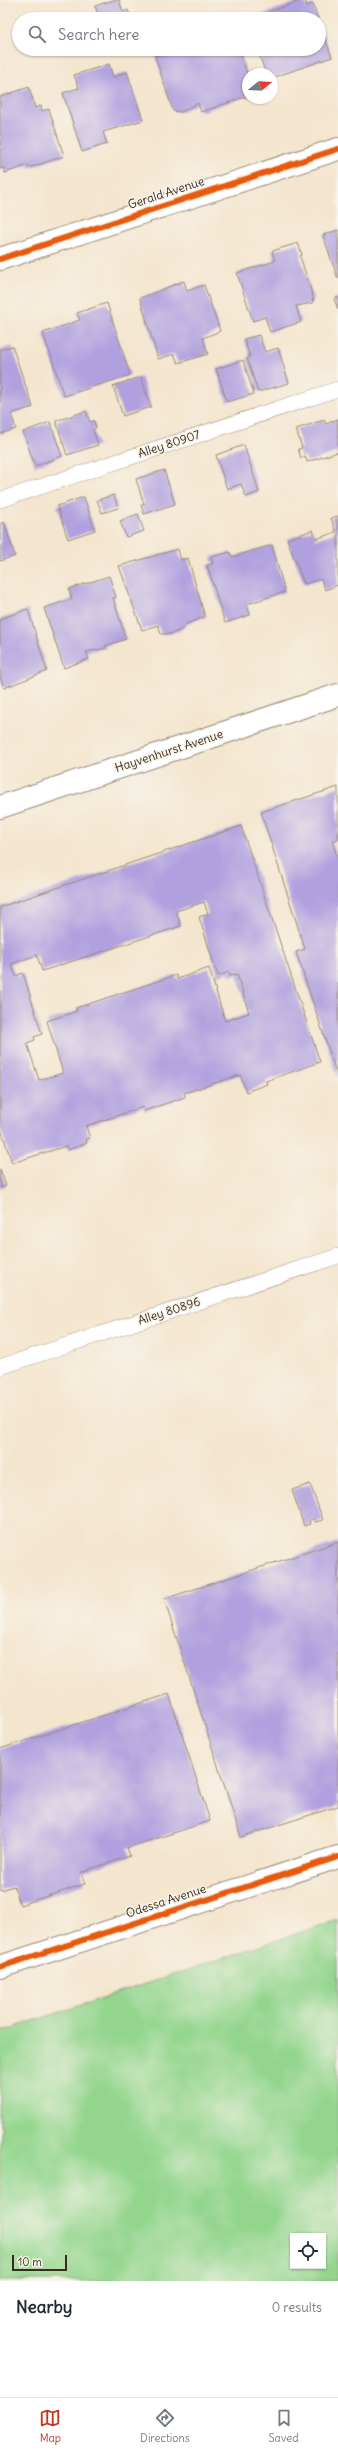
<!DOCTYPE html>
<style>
:root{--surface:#fff;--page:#f2f2f3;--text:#1f2937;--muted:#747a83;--line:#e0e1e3;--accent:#c8321e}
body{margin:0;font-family:Delius,sans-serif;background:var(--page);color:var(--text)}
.controls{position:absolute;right:12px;bottom:12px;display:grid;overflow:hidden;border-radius:0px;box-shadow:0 1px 3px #0004}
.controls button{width:36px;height:36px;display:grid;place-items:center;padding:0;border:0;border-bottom:1px solid var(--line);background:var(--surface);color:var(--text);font:20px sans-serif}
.compass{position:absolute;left:242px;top:68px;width:36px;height:36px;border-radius:50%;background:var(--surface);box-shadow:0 1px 3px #0004;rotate:72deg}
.scale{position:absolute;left:12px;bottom:10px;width:55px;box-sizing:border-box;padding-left:4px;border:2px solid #3b2a1e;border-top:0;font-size:11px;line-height:14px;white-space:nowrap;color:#3b2a1e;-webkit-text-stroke:3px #f7f3e8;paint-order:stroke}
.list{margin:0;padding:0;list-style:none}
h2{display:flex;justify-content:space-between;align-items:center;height:52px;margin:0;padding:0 16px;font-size:17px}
h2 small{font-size:13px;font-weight:400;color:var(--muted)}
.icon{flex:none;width:22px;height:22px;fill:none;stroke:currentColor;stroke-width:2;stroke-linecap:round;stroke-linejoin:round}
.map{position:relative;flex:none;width:338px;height:2281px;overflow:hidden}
.search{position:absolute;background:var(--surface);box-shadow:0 1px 3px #0004;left:12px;right:12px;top:12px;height:44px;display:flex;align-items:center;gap:10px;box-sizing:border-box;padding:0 14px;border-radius:22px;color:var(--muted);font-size:15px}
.sheet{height:116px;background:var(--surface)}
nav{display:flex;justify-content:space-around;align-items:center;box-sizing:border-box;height:56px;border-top:1px solid var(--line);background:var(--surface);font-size:11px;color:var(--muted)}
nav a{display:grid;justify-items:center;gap:2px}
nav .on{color:var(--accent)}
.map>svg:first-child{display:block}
.green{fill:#93d58d;stroke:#678056;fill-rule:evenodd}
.building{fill:#b1a0df;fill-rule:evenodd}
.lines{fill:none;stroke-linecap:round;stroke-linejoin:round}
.lane-casing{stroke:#988876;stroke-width:16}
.street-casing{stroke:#988876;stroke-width:24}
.secondary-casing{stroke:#988876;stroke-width:24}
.lane{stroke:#fff;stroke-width:15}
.street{stroke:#fff;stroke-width:22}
.secondary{stroke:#fff;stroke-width:22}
.cycleway-casing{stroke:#f7f3e8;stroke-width:8}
.cycleway{stroke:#e8590c;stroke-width:6}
.labels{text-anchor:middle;stroke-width:3;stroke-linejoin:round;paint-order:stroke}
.street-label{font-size:12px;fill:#3b2a1e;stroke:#f7f3e8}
</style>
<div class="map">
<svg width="338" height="2281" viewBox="0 0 338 2281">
<rect width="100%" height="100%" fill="#f7f3e8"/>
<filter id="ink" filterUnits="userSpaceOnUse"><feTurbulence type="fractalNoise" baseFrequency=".025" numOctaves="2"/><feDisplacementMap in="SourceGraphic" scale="8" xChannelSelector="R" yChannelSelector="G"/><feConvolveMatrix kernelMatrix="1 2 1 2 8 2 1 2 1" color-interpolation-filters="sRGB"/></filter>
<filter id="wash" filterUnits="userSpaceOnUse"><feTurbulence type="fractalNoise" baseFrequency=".012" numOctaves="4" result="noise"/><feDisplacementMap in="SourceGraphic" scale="16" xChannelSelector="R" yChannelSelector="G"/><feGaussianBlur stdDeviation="0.9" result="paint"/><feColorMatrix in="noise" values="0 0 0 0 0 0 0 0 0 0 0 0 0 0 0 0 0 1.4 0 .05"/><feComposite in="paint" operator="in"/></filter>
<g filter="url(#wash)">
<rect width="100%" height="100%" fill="#f4e5ce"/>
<path class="green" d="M 338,1920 L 338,2281 L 0,2281 L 0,2032 ZM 293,2236 L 323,2236 L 323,2266 L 293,2266 Z"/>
<g id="blocks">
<g class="building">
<polygon points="114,0 119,0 123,12 128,10 131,19 100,19 95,6"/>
<polygon points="303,0 305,0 307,6 313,4 318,19 265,19 263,14"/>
<polygon points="319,22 332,57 272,78 272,74 266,74 257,49 319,49"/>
<polygon points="111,49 125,49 112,54"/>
<polygon points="161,49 239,49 248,77 248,96 201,112 198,103 181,112 173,111 155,56 163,54"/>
<polygon points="109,64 113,77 127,72 143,120 103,132 107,144 82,152 63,93 79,88 74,75"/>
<polygon points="29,87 35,108 41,106 42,111 49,109 64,156 29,168 28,165 5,173 4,168 0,169 0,97"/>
<polygon points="338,230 338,279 323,235"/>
<polygon points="298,243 302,255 300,256 314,300 312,300 313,303 296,306 301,322 270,332 265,317 253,321 237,273 275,261 272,251"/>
<polygon points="184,281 187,291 204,285 220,331 203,338 208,354 178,363 174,354 158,359 140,298"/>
<polygon points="338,297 338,309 334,299"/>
<polygon points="107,303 130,375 64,396 43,333 80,320 77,313"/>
<polygon points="259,335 265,352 278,348 289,383 258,392 247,358 250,357 244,339"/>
<polygon points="12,346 33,407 11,414 16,429 0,434 0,350"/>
<polygon points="243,360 254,394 227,402 216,369"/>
<polygon points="141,377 151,407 123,416 113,386"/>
<polygon points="86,411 90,422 94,421 96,428 93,429 98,445 67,455 56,421"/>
<polygon points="338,419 338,452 307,462 305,456 301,458 298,449 302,448 296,429 324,420 326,424"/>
<polygon points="50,422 62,456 35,466 23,432"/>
<polygon points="244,445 259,492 246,497 241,484 227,489 216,455"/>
<polygon points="164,470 175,504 144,514 141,505 144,504 136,479"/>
<polygon points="114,495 118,508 102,513 97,500"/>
<polygon points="84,497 95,530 68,539 57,506"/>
<polygon points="138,514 144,531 126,537 120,521"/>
<polygon points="338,516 338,585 325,590 321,579 304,584 287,539 313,530 316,539 336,532 331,518"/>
<polygon points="4,522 15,556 0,561 0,524"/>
<polygon points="272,545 285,592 247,604 250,615 225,623 207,565 213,564 211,557 230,552 232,557"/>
<polygon points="178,549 181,560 188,558 205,617 186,624 187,625 179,631 170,634 161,634 158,625 142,630 119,566"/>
<polygon points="109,576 116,597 113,598 126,639 105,646 106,648 86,652 89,659 64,668 44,608 72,599 69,589"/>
<polygon points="28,609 47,671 4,688 0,677 0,619"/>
<polygon points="338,787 338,839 332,841 338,859 338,1078 296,952 305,949 261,812"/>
<path d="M 241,826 L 320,1062 L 266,1081 L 267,1084 L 246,1092 L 240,1075 L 184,1093 L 185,1097 L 144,1111 L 143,1107 L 86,1126 L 90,1138 L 86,1139 L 87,1143 L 68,1150 L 66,1146 L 12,1163 L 0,1126 L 0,907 ZM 204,902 L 208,914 L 199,917 L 218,976 L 229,972 L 230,976 L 237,974 L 249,1013 L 225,1021 L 209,968 L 177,979 L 176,975 L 76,1008 L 77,1011 L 47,1021 L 63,1073 L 39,1080 L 27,1043 L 35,1040 L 34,1037 L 42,1034 L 23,973 L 16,976 L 11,964 L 37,955 L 42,971 L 181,926 L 176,911 Z"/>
<polygon points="0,1169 6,1186 0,1188"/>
<polygon points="310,1484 323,1520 315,1522 314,1519 309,1520 310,1524 304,1526 292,1490"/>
<polygon points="338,1542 338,1806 241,1837 164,1599"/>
<polygon points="169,1694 210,1821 127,1848 130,1856 81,1872 85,1884 20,1905 14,1886 0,1890 0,1749"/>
</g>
</g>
</g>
<g filter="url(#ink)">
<use href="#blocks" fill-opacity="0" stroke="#988876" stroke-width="1"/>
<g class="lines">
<defs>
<g id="lane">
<polyline points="0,500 338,389"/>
<polyline points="0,1367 338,1256"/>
</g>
<polyline id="street" points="0,259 338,149"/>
<g id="secondary">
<polyline points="0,807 338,695"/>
<polyline points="0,1967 338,1857"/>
</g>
</defs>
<use href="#lane" class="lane-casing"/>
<use href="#street" class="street-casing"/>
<use href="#secondary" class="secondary-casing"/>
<use href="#lane" class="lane"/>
<use href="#street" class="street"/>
<use href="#secondary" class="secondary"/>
<defs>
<g id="cycleway">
<polyline points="0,259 338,149"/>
<polyline points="0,1967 338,1857"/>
</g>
</defs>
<use href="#cycleway" class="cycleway-casing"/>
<use href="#cycleway" class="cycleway"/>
</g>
</g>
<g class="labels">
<g class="street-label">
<text transform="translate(166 193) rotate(-18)" y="4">Gerald Avenue</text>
<text transform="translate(169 444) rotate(-18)" y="4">Alley 80907</text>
<text transform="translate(169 751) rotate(-18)" y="4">Hayvenhurst Avenue</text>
<text transform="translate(169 1311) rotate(-18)" y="4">Alley 80896</text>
<text transform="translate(166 1901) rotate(-18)" y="4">Odessa Avenue</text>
</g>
</g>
</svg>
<div class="controls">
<button><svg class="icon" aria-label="locate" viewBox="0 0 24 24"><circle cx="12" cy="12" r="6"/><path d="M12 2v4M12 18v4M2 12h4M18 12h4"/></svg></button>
</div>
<svg class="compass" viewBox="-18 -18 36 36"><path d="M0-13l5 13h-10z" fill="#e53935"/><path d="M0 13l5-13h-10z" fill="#747a83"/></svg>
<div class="scale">10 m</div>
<div class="search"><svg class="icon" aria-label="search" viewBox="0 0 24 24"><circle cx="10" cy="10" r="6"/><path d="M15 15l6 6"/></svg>Search here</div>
</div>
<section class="sheet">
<h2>Nearby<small>0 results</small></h2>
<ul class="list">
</ul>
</section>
<nav>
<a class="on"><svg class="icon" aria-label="map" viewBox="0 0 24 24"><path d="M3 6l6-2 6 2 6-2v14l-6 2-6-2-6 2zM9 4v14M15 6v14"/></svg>Map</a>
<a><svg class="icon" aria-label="directions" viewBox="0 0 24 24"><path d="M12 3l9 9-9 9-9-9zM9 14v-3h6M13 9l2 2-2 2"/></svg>Directions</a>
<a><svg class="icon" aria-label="saved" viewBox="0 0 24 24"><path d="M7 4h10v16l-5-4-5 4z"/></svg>Saved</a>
</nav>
